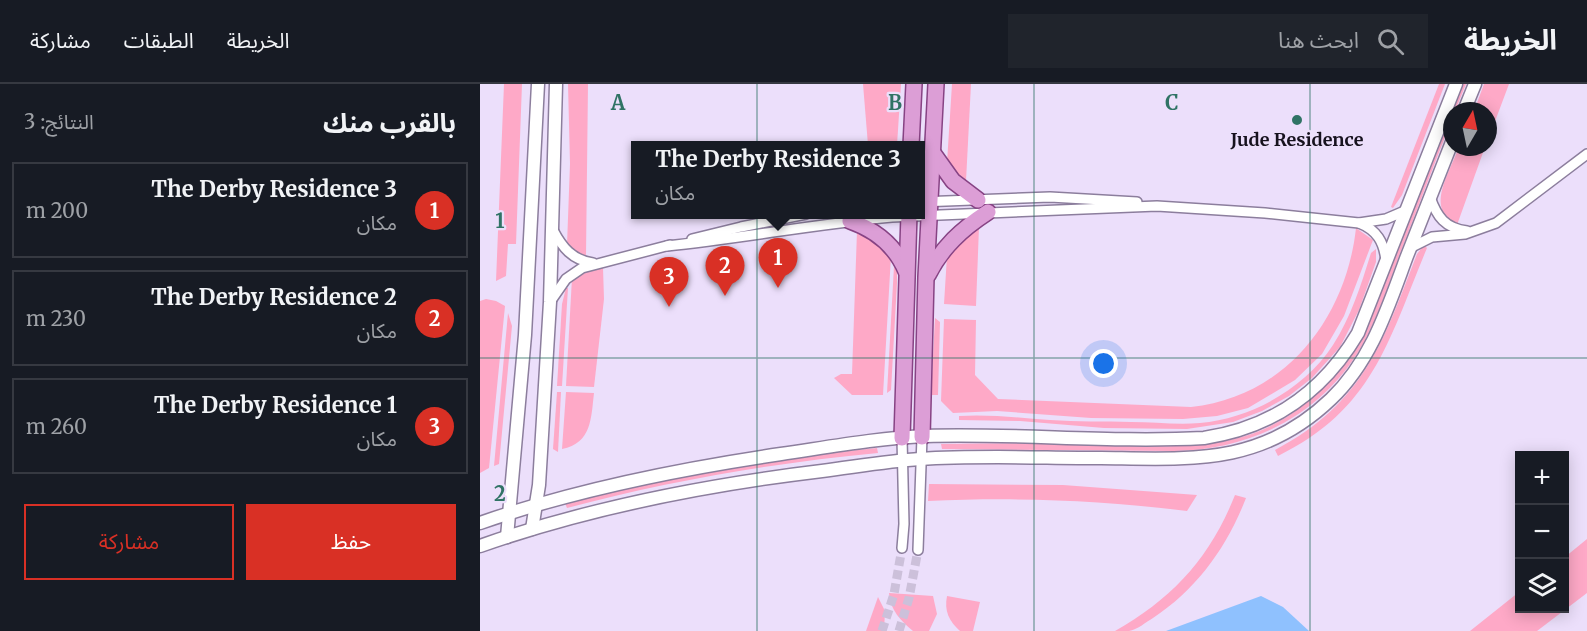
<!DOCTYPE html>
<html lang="ar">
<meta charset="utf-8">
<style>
:root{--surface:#171b24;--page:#20242c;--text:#f1f3f6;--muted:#9ea1a6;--line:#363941;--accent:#d93025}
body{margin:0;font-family:Merriweather,"Noto Sans Arabic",serif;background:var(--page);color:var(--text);direction:rtl}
.controls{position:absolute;right:18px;bottom:18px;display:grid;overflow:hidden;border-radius:0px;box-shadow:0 3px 15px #0003}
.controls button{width:54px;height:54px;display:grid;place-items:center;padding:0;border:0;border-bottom:2px solid var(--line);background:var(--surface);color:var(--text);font:30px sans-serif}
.compass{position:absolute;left:963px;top:18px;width:54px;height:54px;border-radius:50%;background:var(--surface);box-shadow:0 3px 15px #0003;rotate:9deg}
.you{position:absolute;left:624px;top:280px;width:21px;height:21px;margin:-15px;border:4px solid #fff;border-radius:50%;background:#1a73e8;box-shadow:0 0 0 9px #1a73e833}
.badge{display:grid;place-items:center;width:39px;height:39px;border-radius:50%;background:var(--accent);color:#fff;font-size:20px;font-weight:700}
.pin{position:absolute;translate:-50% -50px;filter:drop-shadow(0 2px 3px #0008)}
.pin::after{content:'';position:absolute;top:32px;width:21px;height:18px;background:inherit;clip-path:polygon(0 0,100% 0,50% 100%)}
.popup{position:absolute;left:151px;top:57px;width:294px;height:78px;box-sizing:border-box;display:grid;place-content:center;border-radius:0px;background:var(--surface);filter:drop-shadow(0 2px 4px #0005);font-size:20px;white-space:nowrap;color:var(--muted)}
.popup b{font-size:22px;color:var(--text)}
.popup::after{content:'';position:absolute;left:50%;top:100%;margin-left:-12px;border:12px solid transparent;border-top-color:var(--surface)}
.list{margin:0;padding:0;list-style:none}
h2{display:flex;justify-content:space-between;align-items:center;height:78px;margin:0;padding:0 24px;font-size:26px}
h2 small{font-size:20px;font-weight:400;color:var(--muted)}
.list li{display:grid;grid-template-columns:39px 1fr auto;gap:18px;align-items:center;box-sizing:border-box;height:96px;margin:0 12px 12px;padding:0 12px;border:2px solid var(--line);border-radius:0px}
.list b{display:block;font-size:22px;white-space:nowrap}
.list p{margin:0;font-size:20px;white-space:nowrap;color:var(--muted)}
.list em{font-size:20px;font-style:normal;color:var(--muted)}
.actions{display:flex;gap:12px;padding:18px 24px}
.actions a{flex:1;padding:14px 0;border:2px solid var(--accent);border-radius:0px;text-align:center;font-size:21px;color:var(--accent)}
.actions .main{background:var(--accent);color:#fff}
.icon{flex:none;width:33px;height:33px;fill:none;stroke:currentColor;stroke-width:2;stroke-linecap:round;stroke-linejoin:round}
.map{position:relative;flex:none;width:1107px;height:547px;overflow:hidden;direction:ltr}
header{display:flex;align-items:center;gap:36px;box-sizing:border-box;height:84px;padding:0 30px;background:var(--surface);border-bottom:2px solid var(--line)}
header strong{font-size:28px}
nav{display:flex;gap:33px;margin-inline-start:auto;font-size:21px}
.search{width:420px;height:54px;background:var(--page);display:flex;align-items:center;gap:15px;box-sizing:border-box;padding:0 21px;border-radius:0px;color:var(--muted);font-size:22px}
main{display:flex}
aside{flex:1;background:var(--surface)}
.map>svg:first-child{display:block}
.green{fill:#fea9c7}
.water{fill:#8fc1fe}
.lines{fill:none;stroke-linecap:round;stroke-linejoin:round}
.minor-tunnel{stroke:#ccc0da;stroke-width:9;stroke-dasharray:9 4.5;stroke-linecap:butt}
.minor-casing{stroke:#8c7e9d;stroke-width:12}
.tertiary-casing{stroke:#8c7e9d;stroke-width:15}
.primary-casing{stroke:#874384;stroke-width:18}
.minor{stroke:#fff;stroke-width:9}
.tertiary{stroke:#fff;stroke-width:12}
.primary{stroke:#dc9ed6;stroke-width:15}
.grid{fill:none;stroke:#307365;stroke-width:1.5;stroke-opacity:0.55}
.poi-dot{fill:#307365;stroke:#ecdffb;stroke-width:2}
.labels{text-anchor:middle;stroke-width:4.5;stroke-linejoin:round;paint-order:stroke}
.poi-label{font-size:18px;font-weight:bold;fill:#17121e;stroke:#ecdffb}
.grid-label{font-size:20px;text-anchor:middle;font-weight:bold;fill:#307365;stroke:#ecdffb;stroke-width:4.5;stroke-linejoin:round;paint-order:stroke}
</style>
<header>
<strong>الخريطة</strong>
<div class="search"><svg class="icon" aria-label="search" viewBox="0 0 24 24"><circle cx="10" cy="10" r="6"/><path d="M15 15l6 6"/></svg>ابحث هنا</div>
<nav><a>الخريطة</a><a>الطبقات</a><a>مشاركة</a></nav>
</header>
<main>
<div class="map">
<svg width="1107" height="547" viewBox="0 0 1107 547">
<rect width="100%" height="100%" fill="#ecdffb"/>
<g class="green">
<polygon points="24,0 42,0 36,160 28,160 26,192 16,197"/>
<polygon points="88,0 108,0 106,173 95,169 87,161 90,80"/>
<polygon points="383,0 421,0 417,61 388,61"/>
<polygon points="472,0 491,0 486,97 480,98 467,79"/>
<polygon points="959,0 965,0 922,111 913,124 911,123"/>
<path d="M 983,0 L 986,0 L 975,27 L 972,27 L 972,35 C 954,81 937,126 919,172 C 909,200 899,229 885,256 C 847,328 774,366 694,367 L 462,365 L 461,360 C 513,359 565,359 617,360 C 661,361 707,366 750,356 C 807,344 851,304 881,256 Z"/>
<polygon points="1004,0 1029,0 1008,56 1008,27 994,27"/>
<path d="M 979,63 L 1005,63 L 977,141 C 944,125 970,88 979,63 Z"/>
<polygon points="499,143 496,222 464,220 467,172 473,163"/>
<path d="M 876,144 L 893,156 L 864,232 L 842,270 L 815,296 L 768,324 L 737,332 L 703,335 L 611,334 L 517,327 L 473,329 L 461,317 L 464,235 L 496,236 L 495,291 L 518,315 L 711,323 C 805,313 866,235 876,144 Z"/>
<polygon points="377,147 386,150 411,172 403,311 372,311 354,294 361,290 372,290"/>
<path d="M 944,161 L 947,164 C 909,255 894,325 798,372 L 795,366 C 884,319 903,258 937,170 Z"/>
<path d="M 896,165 L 896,178 L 879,226 L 860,263 L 832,294 L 809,312 L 782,327 L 753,338 L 707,345 L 624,344 L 540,337 L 479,336 L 479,332 C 510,330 539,334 570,336 C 597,338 624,337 651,338 C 674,338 697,341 720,339 C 772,334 824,305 853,261 C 871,233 881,201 891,169 Z"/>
<polygon points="414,182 417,188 417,199 411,306 407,309"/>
<polygon points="123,184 124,215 114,303 86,302 92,194 107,187"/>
<polygon points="86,204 88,204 82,302 77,302 82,220"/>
<polygon points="6,215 16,217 25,222 9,384 0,389 0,217"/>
<polygon points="28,229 32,242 19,380 14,382"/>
<polygon points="455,234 460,238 458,311 451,311"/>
<polygon points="77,308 81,308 78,368 73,365"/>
<path d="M 86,308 L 114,309 C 111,334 112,359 82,365 Z"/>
<path d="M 397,364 L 398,369 C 292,379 189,397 87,424 L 85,419 C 188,392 291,374 397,364 Z"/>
<path d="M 449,400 L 583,401 L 717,411 L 707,427 C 621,416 535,413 448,417 Z"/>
<path d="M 755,411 L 766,414 C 747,463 717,505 673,534 C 666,538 657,546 649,547 C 644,547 639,547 635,547 C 693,514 730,474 755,411 Z"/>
<polygon points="1107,455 1107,509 1057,547 990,547 1039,508 1040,524 1084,524 1085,473"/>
<path d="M 409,509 L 453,512 L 457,530 L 449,547 L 433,547 C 421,537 410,526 409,509 Z"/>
<path d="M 467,512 L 500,518 L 493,547 L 480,547 C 469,537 464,527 467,512 Z"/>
<polygon points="398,513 405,527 404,547 386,547"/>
</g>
<polygon class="water" points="781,512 803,523 829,547 686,547"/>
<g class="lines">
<g class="minor-tunnel">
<polyline points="402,547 414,510 422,464"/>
<polyline points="419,547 429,514 438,466"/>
</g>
<defs>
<g id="minor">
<path d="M 950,113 C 957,133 965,144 987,147"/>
<polyline points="440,118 570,113 657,118"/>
<polyline points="879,139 906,135 927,126"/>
<path d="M 73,146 C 82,163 92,176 113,179"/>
<polyline points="212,155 261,143 326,130"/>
<path d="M 187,162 C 262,154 337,140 412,133 L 677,122 L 785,129 L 879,139 C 897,146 904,158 906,177"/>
<polyline points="930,164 952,153 985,150 1016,139 1107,70"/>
<polyline points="70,218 86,195 102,184 190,161"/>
<polyline points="422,464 424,440 422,354"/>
<polyline points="438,466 442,353"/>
</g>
<g id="tertiary">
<polyline points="984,27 995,0"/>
<path d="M 0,439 C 97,405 199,385 301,370 C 349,363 398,354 446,352 C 538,349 631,359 724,354 C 791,344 843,308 878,249 L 976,0"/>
<polyline points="52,445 59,401 70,218 76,0"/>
<polyline points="27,453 45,251 58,0"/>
<path d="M 0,462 C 111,423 225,401 342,387 C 374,383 407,377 440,375 C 500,371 561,374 621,374 C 711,375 781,382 851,315 C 892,276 908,223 927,172 C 942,134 957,96 972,58"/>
</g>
<g id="primary">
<polyline points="431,62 434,0"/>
<polyline points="453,69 473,97 498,116"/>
<path d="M 370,137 C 396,146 415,161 426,187"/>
<path d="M 448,191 C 462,163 482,145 508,128"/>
<polyline points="442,353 446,193 456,0"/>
<polyline points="422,354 429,130"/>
</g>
</defs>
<use href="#minor" class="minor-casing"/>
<use href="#tertiary" class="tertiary-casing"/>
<use href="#primary" class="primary-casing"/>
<use href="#minor" class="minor"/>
<use href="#tertiary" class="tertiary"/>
<use href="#primary" class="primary"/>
</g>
<path class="grid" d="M 277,0 L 277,547M 554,0 L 554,547M 830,0 L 830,547M 0,274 L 1107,274"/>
<circle class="poi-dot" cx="817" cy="36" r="6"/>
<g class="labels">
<g class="poi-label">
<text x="817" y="62">Jude Residence</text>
</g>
</g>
<g class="grid-label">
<text x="138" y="26">A</text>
<text x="415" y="26">B</text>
<text x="692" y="26">C</text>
<text x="20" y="144">1</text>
<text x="20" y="417">2</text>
</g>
</svg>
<div class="controls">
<button>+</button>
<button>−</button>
<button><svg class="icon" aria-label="layers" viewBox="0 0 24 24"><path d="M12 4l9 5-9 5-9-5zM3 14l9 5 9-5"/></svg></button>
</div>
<svg class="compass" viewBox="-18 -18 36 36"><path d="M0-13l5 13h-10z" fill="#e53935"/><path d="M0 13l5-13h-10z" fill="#9ea1a6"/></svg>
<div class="you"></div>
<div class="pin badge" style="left:298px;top:204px">1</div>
<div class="popup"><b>The Derby Residence 3</b>مكان</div>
<div class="pin badge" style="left:245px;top:212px">2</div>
<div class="pin badge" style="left:189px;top:223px">3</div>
</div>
<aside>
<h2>بالقرب منك<small>النتائج: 3</small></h2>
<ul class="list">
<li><span class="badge">1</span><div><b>The Derby Residence 3</b><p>مكان</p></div><em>200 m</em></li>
<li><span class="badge">2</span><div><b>The Derby Residence 2</b><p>مكان</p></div><em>230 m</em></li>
<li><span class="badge">3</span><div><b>The Derby Residence 1</b><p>مكان</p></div><em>260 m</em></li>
</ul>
<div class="actions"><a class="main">حفظ</a><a>مشاركة</a></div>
</aside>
</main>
